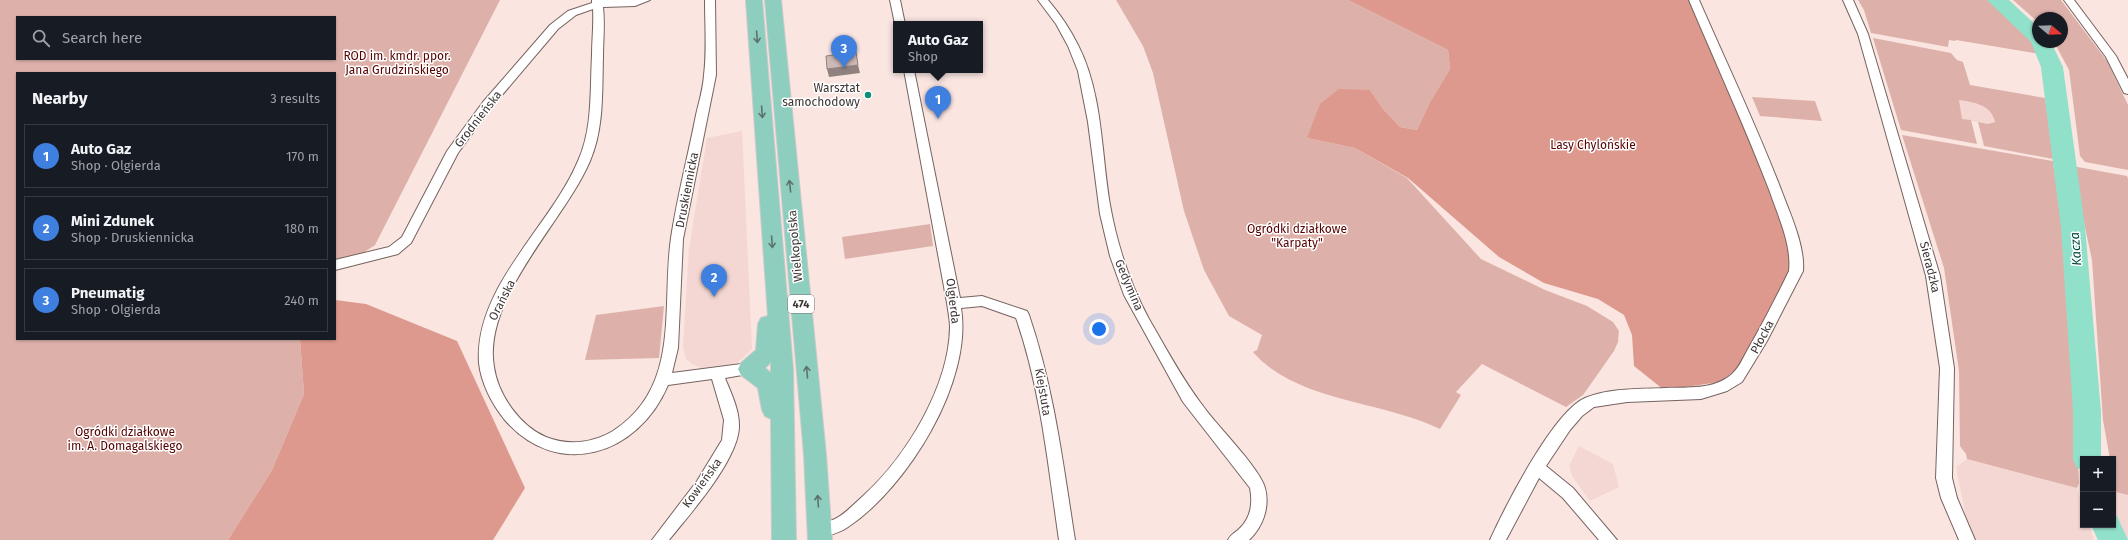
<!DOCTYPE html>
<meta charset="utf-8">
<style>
:root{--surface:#171b24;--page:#242831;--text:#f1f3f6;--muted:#9ea1a6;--line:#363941;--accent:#ea580c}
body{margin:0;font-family:"Fira Sans",sans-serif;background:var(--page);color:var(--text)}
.controls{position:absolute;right:12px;bottom:12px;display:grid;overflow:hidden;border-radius:0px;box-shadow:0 1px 3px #0004}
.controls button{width:36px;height:36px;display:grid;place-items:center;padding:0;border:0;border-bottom:1px solid var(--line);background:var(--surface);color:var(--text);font:20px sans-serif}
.compass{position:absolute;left:2032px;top:12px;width:36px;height:36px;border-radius:50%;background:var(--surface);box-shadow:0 1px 3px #0004;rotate:109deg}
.you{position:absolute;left:1099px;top:329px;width:14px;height:14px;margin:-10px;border:3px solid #fff;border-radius:50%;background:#1a73e8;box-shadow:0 0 0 6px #1a73e833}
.badge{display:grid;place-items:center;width:26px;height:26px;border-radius:50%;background:var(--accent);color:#fff;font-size:13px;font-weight:700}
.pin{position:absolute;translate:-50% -33px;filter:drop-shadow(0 1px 2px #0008)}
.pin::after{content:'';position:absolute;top:21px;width:14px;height:12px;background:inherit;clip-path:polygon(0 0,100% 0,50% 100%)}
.popup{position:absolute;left:893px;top:21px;width:90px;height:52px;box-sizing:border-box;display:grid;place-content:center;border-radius:0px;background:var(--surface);filter:drop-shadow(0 1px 3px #0005);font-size:13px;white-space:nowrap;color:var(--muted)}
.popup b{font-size:15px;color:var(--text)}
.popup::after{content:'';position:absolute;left:50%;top:100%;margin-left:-8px;border:8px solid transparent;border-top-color:var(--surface)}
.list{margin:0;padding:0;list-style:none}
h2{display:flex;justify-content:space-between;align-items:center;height:52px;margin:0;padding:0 16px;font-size:17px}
h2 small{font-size:13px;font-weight:400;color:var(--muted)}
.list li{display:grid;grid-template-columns:26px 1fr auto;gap:12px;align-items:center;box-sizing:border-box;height:64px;margin:0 8px 8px;padding:0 8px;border:1px solid var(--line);border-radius:0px}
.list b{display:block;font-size:15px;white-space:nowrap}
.list p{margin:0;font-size:13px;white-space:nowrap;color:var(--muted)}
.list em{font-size:13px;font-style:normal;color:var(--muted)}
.icon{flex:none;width:22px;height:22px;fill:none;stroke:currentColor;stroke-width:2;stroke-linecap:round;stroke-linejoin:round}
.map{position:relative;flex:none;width:2128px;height:540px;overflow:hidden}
.search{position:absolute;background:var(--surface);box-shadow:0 1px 3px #0004;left:16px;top:16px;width:320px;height:44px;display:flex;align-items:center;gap:10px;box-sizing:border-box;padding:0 14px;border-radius:0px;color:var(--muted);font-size:15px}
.panel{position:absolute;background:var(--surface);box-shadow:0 1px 3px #0004;left:16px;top:72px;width:320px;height:268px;border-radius:0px}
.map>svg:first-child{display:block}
.built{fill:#f4d7d2}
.green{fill:#ddb1a9;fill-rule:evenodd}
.forest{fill:#de998e}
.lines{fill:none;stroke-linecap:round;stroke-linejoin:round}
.river{fill:#91e0ca;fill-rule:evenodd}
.street-casing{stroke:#766360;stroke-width:2}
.primary-casing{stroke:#cdcbca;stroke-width:2}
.street{fill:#fff;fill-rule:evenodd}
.primary{fill:#8ecebf;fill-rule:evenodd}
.shaded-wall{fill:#90827f}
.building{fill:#cdb9b5;stroke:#90827f}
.oneway{stroke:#5e736c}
.poi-dot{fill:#0e9077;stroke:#fff;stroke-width:1.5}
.labels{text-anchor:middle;stroke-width:3;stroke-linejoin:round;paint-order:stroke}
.shield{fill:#fff;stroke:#787272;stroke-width:1}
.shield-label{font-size:11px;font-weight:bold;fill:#3e3635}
.park-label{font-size:12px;fill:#550200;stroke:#fff}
.poi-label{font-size:12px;fill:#3e3635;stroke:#fff;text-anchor:end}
.street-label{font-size:12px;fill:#3e3635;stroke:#fff}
.water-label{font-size:13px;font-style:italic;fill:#00493b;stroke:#fff}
</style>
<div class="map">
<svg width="2128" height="540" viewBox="0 0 2128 540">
<rect width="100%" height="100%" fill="#fae5e1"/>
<g class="built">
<polygon points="1958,100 1983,105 1992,112 1995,122 1988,124 1962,119"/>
<polygon points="742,131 752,349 737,363 702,368 692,364 686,359 683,346 689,249 707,138"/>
<polygon points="1579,446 1613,464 1619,487 1590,501 1572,476 1569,466"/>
<polygon points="1967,459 2077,488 2083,508 2083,525 2089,525 2094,540 1976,540 1967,522 1956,467"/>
<polygon points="2113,491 2128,495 2128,540 2101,540 2096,525 2113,525"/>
</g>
<g class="green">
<path d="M 0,0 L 500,0 L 375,245 L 363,253 L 335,260 L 335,73 L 17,73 L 17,339 L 300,339 L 304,394 L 272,470 L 228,540 L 0,540 ZM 17,17 L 335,17 L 335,59 L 17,59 Z"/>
<path d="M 1116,0 L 1348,0 L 1448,50 L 1450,69 L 1430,102 L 1417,130 L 1400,127 L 1383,109 L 1370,90 L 1307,138 L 1355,148 L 1407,178 L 1481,259 L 1545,290 L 1587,306 L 1613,322 L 1619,331 L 1618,342 L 1614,351 L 1583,395 L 1566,407 L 1482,364 L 1456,392 L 1461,395 L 1440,429 C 1384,401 1296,402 1253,352 L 1257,350 L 1262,335 L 1229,316 L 1204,270 L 1184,211 L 1153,73 L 1143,46 Z"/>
<polygon points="1858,0 1991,0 2026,32 2040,54 1956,40 1955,41 1949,40 1948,47 1871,33 1864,10"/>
<polygon points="2013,0 2061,0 2107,61 2128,105 2128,170 2085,162 2080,156 2069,70 2054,42 2062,42 2062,18 2038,18 2038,22"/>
<path d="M 1873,38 L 1951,53 L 1957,60 L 1963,62 L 1970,85 L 2045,98 L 2054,145 L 2052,145 L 2053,159 L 1984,146 L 1978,122 L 1988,124 L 1995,122 C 1991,104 1975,103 1959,100 L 1962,119 L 1971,120 L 1977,144 L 1901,130 Z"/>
<polygon points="1752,97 1815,101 1822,121 1760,116"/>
<path d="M 1902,135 L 2053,161 L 2055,178 L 2062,183 L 2064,192 L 2060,196 C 2078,247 2072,314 2073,368 C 2073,407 2077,445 2079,483 L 2077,488 L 1967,459 L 1966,454 L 1960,446 L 1959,371 L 1944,268 Z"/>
<polygon points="2072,166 2127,176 2128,179 2128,495 2116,492 2113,459 2110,459 2103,420 2092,260"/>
<polygon points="930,224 933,246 845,259 842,237"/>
<polygon points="664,306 659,358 585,360 596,315"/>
</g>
<g class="forest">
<polygon points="1348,0 1689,0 1757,156 1793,259 1789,274 1739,367 1720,382 1664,390 1634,366 1632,335 1624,315 1598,299 1544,283 1499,257 1408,178 1355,148 1307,138 1320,104 1339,89 1370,90 1383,109 1400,127 1417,130 1430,102 1450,69 1448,50"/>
<polygon points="335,300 366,304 457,341 525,488 493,540 228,540 272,470 304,394 300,339 335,339"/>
</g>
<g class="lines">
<g class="river">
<polygon points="1987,0 2009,0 2038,27 2038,42 2051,42 2063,67 2085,227 2101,412 2101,459 2083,459 2083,470 2077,468 2073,459 2073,412 2061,227 2041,67 2031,42"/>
<polygon points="2113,514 2117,516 2128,540 2098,540 2091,525 2113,525"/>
</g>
<defs>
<g id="street">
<path d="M 592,0 L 650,0 L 635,6 L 603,7 C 605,24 603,40 603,57 C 602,92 604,129 590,161 C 564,222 482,298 494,367 C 498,395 520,426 546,437 C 568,446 593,443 613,431 C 682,386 661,307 671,238 C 677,197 688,156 696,115 C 699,102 703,89 704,75 C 707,51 705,25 705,0 L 715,0 L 716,75 L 683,239 L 678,348 L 672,373 L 749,363 L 754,365 L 756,369 L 754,373 L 725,378 C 731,393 739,409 739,425 C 740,458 690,514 669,540 L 652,540 L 697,481 L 722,440 L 724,420 L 712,379 L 668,385 C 638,456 557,481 504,419 C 492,404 481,383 479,363 C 474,287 551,226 578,161 C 593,128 590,90 592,55 C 592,40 594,24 593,9 L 576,15 L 558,29 L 491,108 L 458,153 L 411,243 L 398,254 L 335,270 L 335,260 L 389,247 L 402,237 L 447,151 L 483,102 L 550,25 L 568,11 L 592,3 Z"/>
<polygon points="890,0 900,0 905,24 896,24 896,26 895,24"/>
<path d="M 1038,0 L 1048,0 C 1060,14 1070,29 1078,45 C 1103,94 1101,152 1110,205 C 1117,244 1130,284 1149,319 C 1166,348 1182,379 1203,406 C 1217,426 1259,467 1265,488 C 1270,507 1263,527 1249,540 L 1228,540 C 1231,534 1235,533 1239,529 C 1251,518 1253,503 1250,488 L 1183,402 L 1124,295 L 1110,256 L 1100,214 L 1088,122 L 1078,71 L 1068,46 L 1056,24 Z"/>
<path d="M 1689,0 L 1699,0 C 1727,64 1757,127 1782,192 C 1791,216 1805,246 1803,271 L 1767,341 L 1742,382 L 1727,391 L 1701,399 L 1627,402 L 1594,407 L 1582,416 L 1570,430 L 1546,466 L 1573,488 L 1617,540 L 1599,540 L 1563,498 L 1539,478 L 1506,540 L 1490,540 C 1505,507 1553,412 1585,398 C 1609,388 1640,389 1666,388 C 1688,387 1714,390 1732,374 C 1739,368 1743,358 1747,351 C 1762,325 1776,298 1789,271 C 1792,245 1778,216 1770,192 C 1745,127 1716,64 1689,0 Z"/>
<polygon points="1843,0 1853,0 1868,34 1940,276 1954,368 1952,478 1957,498 1975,540 1959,540 1941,498 1936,478 1940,368 1926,276 1858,34"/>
<polygon points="2064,0 2074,0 2116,56 2128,79 2128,94 2124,93 2106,57"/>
<path d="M 904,70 L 914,70 L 960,298 L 982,296 L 1027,311 L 1029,315 C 1054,388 1063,464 1075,540 L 1059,540 C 1048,465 1041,390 1016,318 L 982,306 L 961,308 C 973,381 908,487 848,527 C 840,533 829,535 820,538 L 814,536 L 812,531 L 814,526 C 821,524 828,522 835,519 C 845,514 854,504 863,496 C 906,457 949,387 950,327 C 950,319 948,311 947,303 Z"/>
</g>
<g id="primary">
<path d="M 746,0 L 762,0 L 793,369 L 796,540 L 772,540 L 771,419 L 765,416 L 762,410 L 758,388 L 741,375 L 738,369 L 741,363 L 756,350 L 758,324 L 761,318 L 768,316 ZM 771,362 L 771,373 L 765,368 Z"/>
<polygon points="765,0 781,0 826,455 832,540 808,540 804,455"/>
</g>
</defs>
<use href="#street" class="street-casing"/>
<use href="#primary" class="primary-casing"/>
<use href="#street" class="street"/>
<use href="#primary" class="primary"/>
</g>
<polygon class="shaded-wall" points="858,65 860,73 829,77 827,69"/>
<polygon class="building" points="856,52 858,65 827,69 826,56"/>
<defs><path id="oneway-shaft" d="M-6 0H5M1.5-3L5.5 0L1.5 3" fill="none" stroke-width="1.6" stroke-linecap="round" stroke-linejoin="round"/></defs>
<g class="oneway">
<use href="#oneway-shaft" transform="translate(757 37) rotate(86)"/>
<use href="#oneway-shaft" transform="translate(762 112) rotate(86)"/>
<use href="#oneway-shaft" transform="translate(790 186) rotate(-96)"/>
<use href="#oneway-shaft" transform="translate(772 242) rotate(86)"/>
<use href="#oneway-shaft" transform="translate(807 372) rotate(-95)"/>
<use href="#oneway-shaft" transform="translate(818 501) rotate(-94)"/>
</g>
<circle class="poi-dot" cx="868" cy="95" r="4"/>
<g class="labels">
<rect class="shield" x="788" y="295" width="26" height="18" rx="3"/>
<g class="shield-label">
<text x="801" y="308">474</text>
</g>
<g class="park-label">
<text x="397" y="60">ROD im. kmdr. ppor.<tspan x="397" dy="14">Jana Grudzińskiego</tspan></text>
<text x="1593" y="149">Lasy Chylońskie</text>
<text x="1297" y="233">Ogródki działkowe<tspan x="1297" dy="14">"Karpaty"</tspan></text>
<text x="125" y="436">Ogródki działkowe<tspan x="125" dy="14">im. A. Domagalskiego</tspan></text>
</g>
<g class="poi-label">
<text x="860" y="92">Warsztat<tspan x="860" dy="14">samochodowy</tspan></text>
</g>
<g class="street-label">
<text transform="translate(478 119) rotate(-52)" y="4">Grodnieńska</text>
<text transform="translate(687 190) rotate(-79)" y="4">Druskiennicka</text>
<text transform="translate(795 246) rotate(-95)" y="4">Wielkopolska</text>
<text transform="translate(1930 267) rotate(76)" y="4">Sieradzka</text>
<text transform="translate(1129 285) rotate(67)" y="4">Gedymina</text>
<text transform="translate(502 300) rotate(-63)" y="4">Orańska</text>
<text transform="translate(953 301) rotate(83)" y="4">Olgierda</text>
<text transform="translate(1762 337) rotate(-62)" y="4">Płocka</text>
<text transform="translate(1043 392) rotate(80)" y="4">Kiejstuta</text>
<text transform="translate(702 483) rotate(-54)" y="4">Kowieńska</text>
</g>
<g class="water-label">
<text transform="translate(2075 249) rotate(-94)" y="5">Kacza</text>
</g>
</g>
</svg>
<div class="controls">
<button>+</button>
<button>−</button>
</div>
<svg class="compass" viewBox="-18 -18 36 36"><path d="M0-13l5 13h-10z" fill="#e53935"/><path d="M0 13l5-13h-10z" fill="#9ea1a6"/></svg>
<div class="you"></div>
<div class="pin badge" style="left:938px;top:119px;background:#3f7fe0">1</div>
<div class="popup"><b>Auto Gaz</b>Shop</div>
<div class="pin badge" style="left:714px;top:297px;background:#3f7fe0">2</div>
<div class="pin badge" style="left:844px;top:68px;background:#3f7fe0">3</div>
<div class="search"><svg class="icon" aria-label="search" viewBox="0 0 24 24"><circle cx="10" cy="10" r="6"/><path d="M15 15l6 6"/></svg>Search here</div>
<section class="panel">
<h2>Nearby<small>3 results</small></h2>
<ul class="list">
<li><span class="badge" style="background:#3f7fe0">1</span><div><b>Auto Gaz</b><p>Shop · Olgierda</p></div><em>170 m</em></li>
<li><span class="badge" style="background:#3f7fe0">2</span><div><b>Mini Zdunek</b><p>Shop · Druskiennicka</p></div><em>180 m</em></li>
<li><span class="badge" style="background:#3f7fe0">3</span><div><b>Pneumatig</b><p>Shop · Olgierda</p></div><em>240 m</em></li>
</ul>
</section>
</div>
